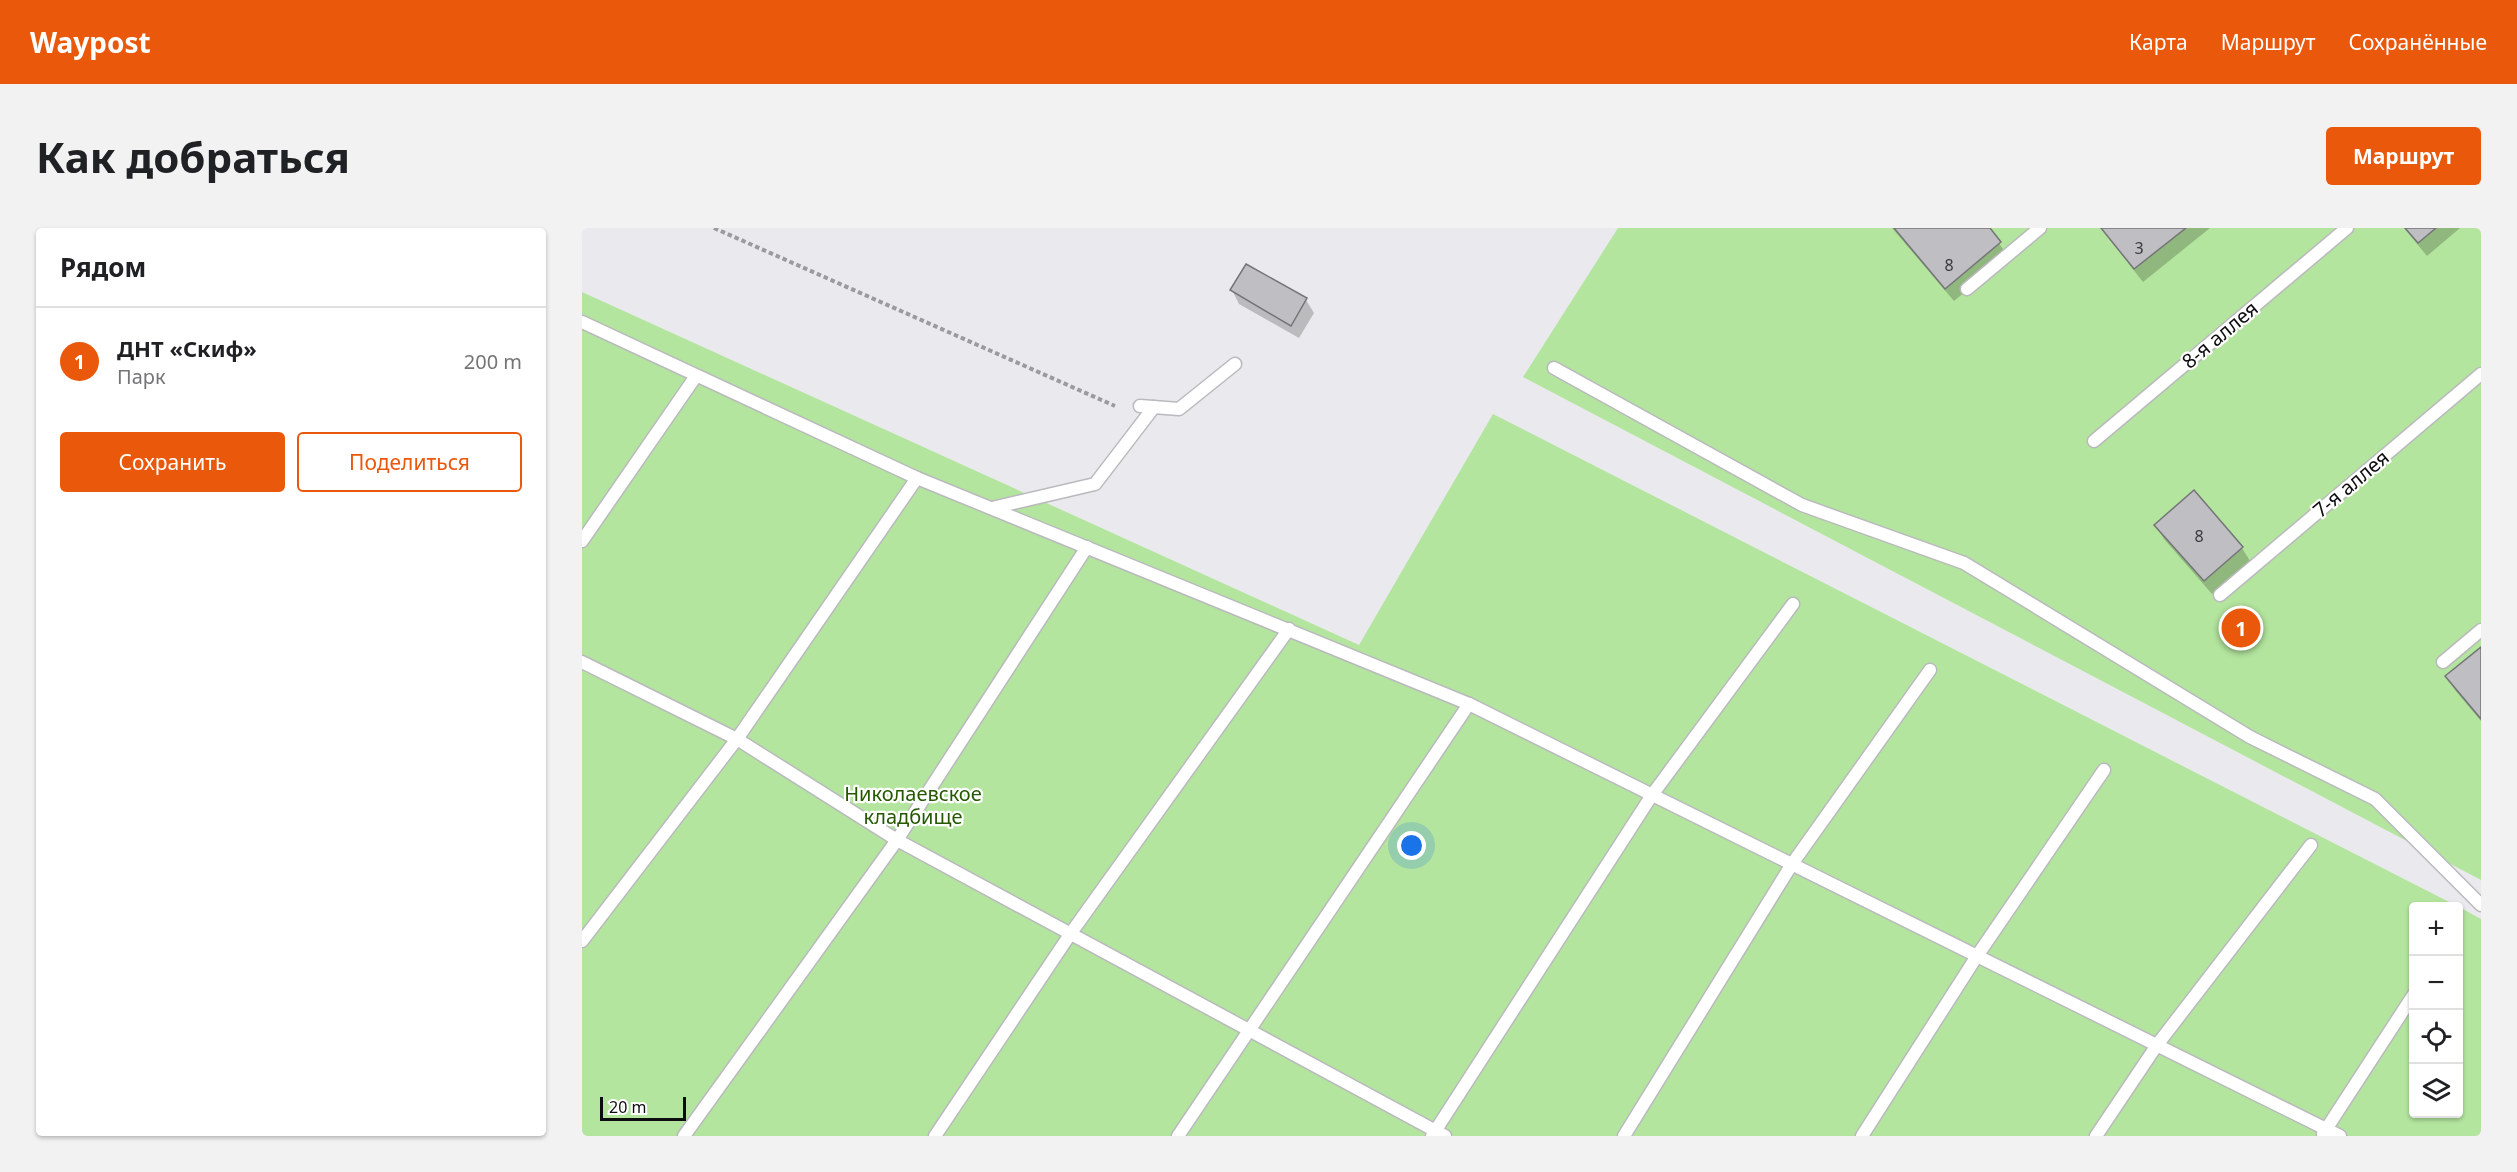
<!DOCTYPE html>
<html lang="ru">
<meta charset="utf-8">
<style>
:root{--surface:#fff;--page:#f2f2f2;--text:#202124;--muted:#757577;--line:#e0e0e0;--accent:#ea580c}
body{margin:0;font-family:"Noto Sans",sans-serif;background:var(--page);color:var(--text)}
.controls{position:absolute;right:18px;bottom:18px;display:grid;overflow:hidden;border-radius:6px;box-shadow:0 2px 4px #0004}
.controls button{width:54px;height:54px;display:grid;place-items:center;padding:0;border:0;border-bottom:2px solid var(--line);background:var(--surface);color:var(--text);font:30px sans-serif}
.scale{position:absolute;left:18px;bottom:15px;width:86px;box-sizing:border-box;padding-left:6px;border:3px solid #0d0d0f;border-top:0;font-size:16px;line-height:21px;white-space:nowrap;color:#0d0d0f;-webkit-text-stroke:4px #fff;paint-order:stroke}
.you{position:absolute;left:830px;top:618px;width:21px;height:21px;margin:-15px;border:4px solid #fff;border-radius:50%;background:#1a73e8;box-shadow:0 0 0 9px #1a73e833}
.badge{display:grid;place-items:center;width:39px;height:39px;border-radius:50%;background:var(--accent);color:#fff;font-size:20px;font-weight:700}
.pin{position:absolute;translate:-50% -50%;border:3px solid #fff;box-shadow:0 2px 6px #0006}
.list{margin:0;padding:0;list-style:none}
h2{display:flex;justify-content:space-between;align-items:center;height:78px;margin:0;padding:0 24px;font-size:26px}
h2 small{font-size:20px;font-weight:400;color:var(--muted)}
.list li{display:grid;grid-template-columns:39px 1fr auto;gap:18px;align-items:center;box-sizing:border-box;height:108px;padding:0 24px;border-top:2px solid var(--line)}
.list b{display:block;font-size:22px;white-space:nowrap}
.list p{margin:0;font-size:20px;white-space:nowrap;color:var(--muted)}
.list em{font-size:20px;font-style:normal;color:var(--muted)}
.actions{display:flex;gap:12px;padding:18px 24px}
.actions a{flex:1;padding:14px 0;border:2px solid var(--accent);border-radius:6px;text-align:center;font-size:21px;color:var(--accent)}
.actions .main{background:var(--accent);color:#fff}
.icon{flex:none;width:33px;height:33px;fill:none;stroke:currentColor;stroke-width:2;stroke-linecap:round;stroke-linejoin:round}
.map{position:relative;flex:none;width:1899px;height:908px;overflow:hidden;border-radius:6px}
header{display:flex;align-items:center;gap:36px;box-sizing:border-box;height:84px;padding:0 30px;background:var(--accent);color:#fff}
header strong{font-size:28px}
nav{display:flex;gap:33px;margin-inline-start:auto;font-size:21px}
.intro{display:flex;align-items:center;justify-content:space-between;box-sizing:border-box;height:144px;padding:0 36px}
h1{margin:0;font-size:42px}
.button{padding:15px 27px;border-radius:6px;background:var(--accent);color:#fff;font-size:21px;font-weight:700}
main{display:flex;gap:36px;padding:0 36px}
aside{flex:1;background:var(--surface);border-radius:6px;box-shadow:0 2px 4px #0004}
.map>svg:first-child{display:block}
.green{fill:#b3e59e}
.shadow{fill:#0003}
.building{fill:#bfbfc3;stroke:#757578;stroke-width:1.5}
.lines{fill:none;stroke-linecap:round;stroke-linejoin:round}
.lane-casing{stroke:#bab9bd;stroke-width:15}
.path{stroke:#9b9b9e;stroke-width:4;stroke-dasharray:4.5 3;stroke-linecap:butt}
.lane{stroke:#fff;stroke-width:12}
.labels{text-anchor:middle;stroke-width:4.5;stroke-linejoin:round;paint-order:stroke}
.number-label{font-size:16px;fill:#3a3a3c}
.street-label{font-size:20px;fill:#0d0d0f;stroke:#fff}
.park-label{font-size:20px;fill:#245800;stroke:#fff}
</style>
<header>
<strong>Waypost</strong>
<nav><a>Карта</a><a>Маршрут</a><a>Сохранённые</a></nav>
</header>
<div class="intro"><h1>Как добраться</h1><a class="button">Маршрут</a></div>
<main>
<aside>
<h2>Рядом<small></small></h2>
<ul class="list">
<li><span class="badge">1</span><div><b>ДНТ «Скиф»</b><p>Парк</p></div><em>200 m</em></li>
</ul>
<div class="actions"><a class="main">Сохранить</a><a>Поделиться</a></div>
</aside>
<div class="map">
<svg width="1899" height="908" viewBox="0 0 1899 908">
<rect width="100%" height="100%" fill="#eaeaee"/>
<g class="green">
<polygon points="1036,0 1899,0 1899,652 941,149"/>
<polygon points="0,64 777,417 911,186 1875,678 1832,678 1832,886 1876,886 1877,679 1899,691 1899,908 0,908"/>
</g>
<g class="shadow">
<polygon points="1310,0 1406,0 1426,28 1372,73"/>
<polygon points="1519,0 1628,0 1561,54"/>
<polygon points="1822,0 1878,0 1845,28"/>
<polygon points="650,62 724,72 732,85 717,110 657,76"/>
<polygon points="1612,264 1660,320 1668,333 1630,366 1582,311 1574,297"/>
<polygon points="1899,421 1899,493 1873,462 1865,449"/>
</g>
<g class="building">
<polygon points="1312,0 1408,0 1419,14 1363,61"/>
<polygon points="1519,0 1604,0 1552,41"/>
<polygon points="1823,0 1854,0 1836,15"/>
<polygon points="664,36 725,70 709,98 648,62"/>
<polygon points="1612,262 1661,319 1622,353 1572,297"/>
<polygon points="1899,419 1899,491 1863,448"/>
</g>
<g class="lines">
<defs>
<g id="lane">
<polyline points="1385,61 1458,0"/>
<polyline points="0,94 335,250 887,476 1758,908"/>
<polyline points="972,140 1220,277 1382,335 1668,509 1793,571 1899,677"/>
<polyline points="558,178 597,181 653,136"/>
<polyline points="1512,213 1765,0"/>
<polyline points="410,280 513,256 572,179"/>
<polyline points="0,313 114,148"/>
<polyline points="1638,367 1899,146"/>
<polyline points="0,434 155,511 315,612 863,908"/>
<polyline points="1861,434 1899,402"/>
<polyline points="0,713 155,511 335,250"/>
<polyline points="1741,906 1832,766"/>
<polyline points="102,908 315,612 505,319"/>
<polyline points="353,908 489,705 707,401"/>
<polyline points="596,908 887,476"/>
<polyline points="850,908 1070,567 1211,376"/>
<polyline points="1042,908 1210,636 1348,442"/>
<polyline points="1280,908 1395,728 1522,542"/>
<polyline points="1514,908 1575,817 1729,617"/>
</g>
</defs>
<use href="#lane" class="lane-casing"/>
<polyline class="path" points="132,0 533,178"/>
<use href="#lane" class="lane"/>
</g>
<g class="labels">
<g class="number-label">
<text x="1557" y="26">3</text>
<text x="1367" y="43">8</text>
<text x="1617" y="314">8</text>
</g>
<g class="street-label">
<text transform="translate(1638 107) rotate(-40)" y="7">8-я аллея</text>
<text transform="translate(1769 256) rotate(-40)" y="7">7-я аллея</text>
</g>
<g class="park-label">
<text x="331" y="573">Николаевское<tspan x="331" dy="23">кладбище</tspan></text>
</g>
</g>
</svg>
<div class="controls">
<button>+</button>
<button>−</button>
<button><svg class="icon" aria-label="locate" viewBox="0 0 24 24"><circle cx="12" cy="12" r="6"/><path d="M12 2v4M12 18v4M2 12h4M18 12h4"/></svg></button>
<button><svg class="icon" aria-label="layers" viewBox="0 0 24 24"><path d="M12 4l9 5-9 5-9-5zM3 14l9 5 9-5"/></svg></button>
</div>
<div class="scale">20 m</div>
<div class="you"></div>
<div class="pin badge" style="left:1659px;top:400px">1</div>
</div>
</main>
